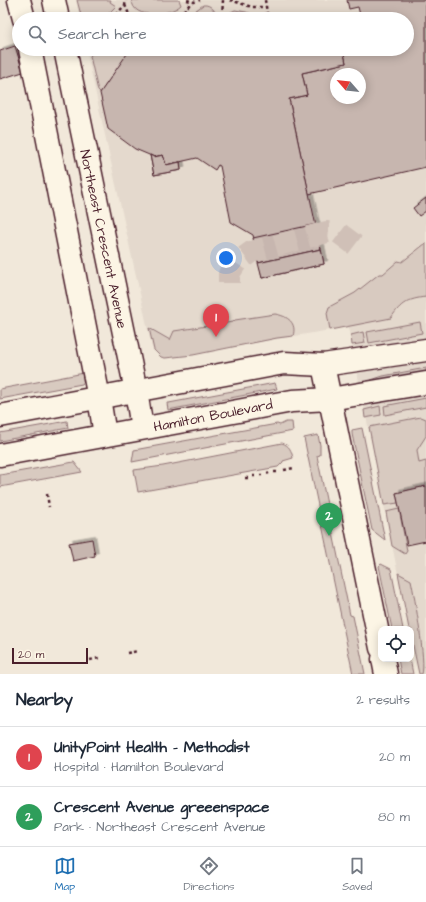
<!DOCTYPE html>
<meta charset="utf-8">
<style>
:root{--surface:#fff;--page:#f6f6f7;--text:#1f2937;--muted:#747a83;--line:#e0e1e3;--accent:#1f6fb2}
body{margin:0;font-family:"Architects Daughter",sans-serif;background:var(--page);color:var(--text)}
.controls{position:absolute;right:12px;bottom:12px;display:grid;overflow:hidden;border-radius:8px;box-shadow:0 2px 10px #0003}
.controls button{width:36px;height:36px;display:grid;place-items:center;padding:0;border:0;border-bottom:1px solid var(--line);background:var(--surface);color:var(--text);font:20px sans-serif}
.compass{position:absolute;left:330px;top:68px;width:36px;height:36px;border-radius:50%;background:var(--surface);box-shadow:0 2px 10px #0003;rotate:298deg}
.scale{position:absolute;left:12px;bottom:10px;width:76px;box-sizing:border-box;padding-left:4px;border:2px solid #4a1f2b;border-top:0;font-size:11px;line-height:14px;white-space:nowrap;color:#4a1f2b;-webkit-text-stroke:3px #fcf5e5;paint-order:stroke}
.you{position:absolute;left:226px;top:258px;width:14px;height:14px;margin:-10px;border:3px solid #fff;border-radius:50%;background:#1a73e8;box-shadow:0 0 0 6px #1a73e833}
.badge{display:grid;place-items:center;width:26px;height:26px;border-radius:50%;background:var(--accent);color:#fff;font-size:13px;font-weight:700}
.pin{position:absolute;translate:-50% -33px;filter:drop-shadow(0 1px 2px #0008)}
.pin::after{content:'';position:absolute;top:21px;width:14px;height:12px;background:inherit;clip-path:polygon(0 0,100% 0,50% 100%)}
.list{margin:0;padding:0;list-style:none}
h2{display:flex;justify-content:space-between;align-items:center;height:52px;margin:0;padding:0 16px;font-size:17px}
h2 small{font-size:13px;font-weight:400;color:var(--muted)}
.list li{display:grid;grid-template-columns:26px 1fr auto;gap:12px;align-items:center;box-sizing:border-box;height:60px;padding:0 16px;border-top:1px solid var(--line)}
.list b{display:block;font-size:15px;white-space:nowrap}
.list p{margin:0;font-size:13px;white-space:nowrap;color:var(--muted)}
.list em{font-size:13px;font-style:normal;color:var(--muted)}
.icon{flex:none;width:22px;height:22px;fill:none;stroke:currentColor;stroke-width:2;stroke-linecap:round;stroke-linejoin:round}
.map{position:relative;flex:none;width:426px;height:674px;overflow:hidden}
.search{position:absolute;background:var(--surface);box-shadow:0 2px 10px #0003;left:12px;right:12px;top:12px;height:44px;display:flex;align-items:center;gap:10px;box-sizing:border-box;padding:0 14px;border-radius:22px;color:var(--muted);font-size:15px}
.sheet{height:172px;background:var(--surface)}
nav{display:flex;justify-content:space-around;align-items:center;box-sizing:border-box;height:56px;border-top:1px solid var(--line);background:var(--surface);font-size:11px;color:var(--muted)}
nav a{display:grid;justify-items:center;gap:2px}
nav .on{color:var(--accent)}
.map>svg:first-child{display:block}
.built{fill:#e4d9cd;fill-rule:evenodd}
.green{fill:#d8cac0;stroke:#917476}
.building{fill:#c7b6af;stroke:#4a1f2b;fill-rule:evenodd;filter:url(#shadow)}
.lines{fill:none;stroke-linecap:round;stroke-linejoin:round}
.minor-tunnel{stroke:#d0c0b7;stroke-width:22;stroke-dasharray:22 11;stroke-linecap:butt}
.minor-casing{stroke:#4a1f2b;stroke-width:25}
.path{stroke:#4a1f2b;stroke-width:2.5;stroke-dasharray:3 3;stroke-linecap:butt}
.minor{stroke:#fcf5e5;stroke-width:22}
.labels{text-anchor:middle;stroke-width:3;stroke-linejoin:round;paint-order:stroke}
.street-label{font-size:14px;fill:#4a1f2b;stroke:#fcf5e5}
</style>
<div class="map">
<svg width="426" height="674" viewBox="0 0 426 674">
<defs>
<filter id="shadow"><feDropShadow dx="3.5" dy="-3.5" stdDeviation="0" flood-color="#0004"/></filter>
</defs>
<rect width="100%" height="100%" fill="#f1e8da"/>
<filter id="ink" filterUnits="userSpaceOnUse"><feTurbulence type="fractalNoise" baseFrequency=".025" numOctaves="2"/><feDisplacementMap in="SourceGraphic" scale="8" xChannelSelector="R" yChannelSelector="G"/><feConvolveMatrix kernelMatrix="1 2 1 2 8 2 1 2 1" color-interpolation-filters="sRGB"/></filter>
<g filter="url(#ink)">
<path class="built" d="M 76,0 L 426,0 L 426,674 L 419,674 L 411,636 L 411,629 L 409,629 L 348,327 L 166,358 L 152,348 L 86,49 L 407,49 L 407,19 L 80,19 ZM 336,74 L 360,74 L 360,98 L 336,98 Z"/>
<g class="green">
<polygon points="77,0 111,0 110,2 116,6 103,19 82,19"/>
<path d="M 132,0 L 179,0 L 181,5 C 171,15 132,21 132,0 Z"/>
<path d="M 203,5 C 212,4 215,12 219,19 L 184,19 Z"/>
<polygon points="235,10 246,12 255,15 254,19 228,19 227,14"/>
<path d="M 109,49 L 139,49 L 129,52 L 100,93 L 98,91 L 90,56 C 94,50 102,50 109,49 Z"/>
<path d="M 426,243 L 426,297 C 408,299 401,303 391,318 L 330,330 L 327,313 L 329,307 L 355,293 L 379,274 L 383,274 L 398,261 L 402,262 Z"/>
<path d="M 275,314 C 288,316 297,323 293,336 L 277,338 L 193,355 L 165,358 L 161,357 L 154,350 L 149,328 L 170,340 L 174,331 L 233,322 L 235,320 Z"/>
<polygon points="420,322 422,333 369,343 367,332"/>
<polygon points="363,332 365,343 352,345 351,335"/>
<polygon points="426,368 426,375 372,385 371,380 383,376"/>
<polygon points="84,373 85,380 82,384 0,399 0,389"/>
<polygon points="275,383 277,389 168,410 167,403 169,403"/>
<polygon points="426,398 426,407 385,415 384,406"/>
<polygon points="380,406 381,415 365,418 364,410"/>
<polygon points="421,417 426,419 426,436 417,450 419,463 426,461 426,486 396,493 398,503 384,505 369,427"/>
<polygon points="67,421 68,428 0,441 0,433"/>
<polygon points="286,422 292,422 293,431 132,462 134,450 277,424 280,425"/>
<polygon points="362,428 385,540 372,530 352,434 352,430"/>
<polygon points="318,435 320,445 320,455 317,456 350,615 353,616 365,674 353,674 304,438"/>
<path d="M 282,443 C 290,446 291,450 293,458 L 283,461 L 283,462 L 278,467 L 138,492 L 134,470 L 163,466 Z"/>
<polygon points="74,462 82,472 0,487 0,475"/>
<polygon points="399,509 407,551 405,554 392,546 386,512"/>
<polygon points="381,564 391,569 403,629 392,629 379,566"/>
<path d="M 398,573 L 411,580 C 415,598 426,662 422,674 L 419,674 L 411,636 L 411,629 L 409,629 Z"/>
<polygon points="398,659 410,659 413,674 401,674"/>
</g>
<g class="building">
<path d="M 347,0 L 426,0 L 426,167 L 309,194 L 289,99 L 307,95 L 302,73 L 346,63 L 343,49 L 407,49 L 407,19 L 361,19 L 358,7 L 349,9 ZM 336,74 L 360,74 L 360,98 L 336,98 Z"/>
<polygon points="15,46 23,72 0,79 0,51"/>
<polygon points="139,49 343,49 346,63 302,73 307,95 289,99 324,264 262,278 253,235 231,222 220,166 218,165 215,170 197,158 166,165 163,155 154,157 135,149 108,129 100,93 129,51"/>
<polygon points="150,155 154,157 163,155 166,165 180,162 181,170 154,175"/>
<polygon points="150,155 154,157 163,155 166,165 180,162 181,170 154,175"/>
<polygon points="426,198 426,211 419,216 413,208"/>
<polygon points="316,224 321,249 258,263 253,238"/>
<polygon points="321,249 324,264 262,278 258,263"/>
<polygon points="426,486 426,541 407,545 396,493"/>
<polygon points="92,539 95,556 73,561 69,543"/>
</g>
<g class="lines">
<polyline class="minor-tunnel" points="229,283 229,274 236,263 251,252 327,232 339,233 355,245"/>
<defs>
<g id="minor">
<polyline points="19,0 24,19"/>
<polyline points="54,0 58,19"/>
<polyline points="30,49 99,398 105,435"/>
<polyline points="65,49 136,391 142,428"/>
<polyline points="323,365 381,648"/>
<polyline points="0,416 284,363 323,365 426,350"/>
<polyline points="0,455 292,401 330,399 426,383"/>
<polyline points="383,659 386,674"/>
</g>
</defs>
<use href="#minor" class="minor-casing"/>
<g class="path">
<polyline points="187,0 194,2 200,0"/>
<polyline points="223,0 222,16 224,19"/>
<polyline points="230,0 252,7 266,7"/>
<polyline points="265,0 268,19"/>
<polyline points="125,5 131,19"/>
<polyline points="131,17 154,19"/>
<polyline points="112,19 125,5 126,0"/>
<path d="M 161,19 C 173,16 185,13 191,2"/>
<polyline points="284,470 294,468"/>
<polyline points="274,472 277,472"/>
<polyline points="267,474 269,473"/>
<polyline points="260,475 262,475"/>
<polyline points="253,476 255,476"/>
<polyline points="245,478 248,478"/>
<polyline points="47,494 49,507"/>
<polyline points="127,653 138,651"/>
<polyline points="90,660 99,658"/>
</g>
<use href="#minor" class="minor"/>
</g>
</g>
<g class="labels">
<g class="street-label">
<text transform="translate(104 239) rotate(78)" y="5">Northeast Crescent Avenue</text>
<text transform="translate(213 415) rotate(-11)" y="5">Hamilton Boulevard</text>
</g>
</g>
</svg>
<div class="controls">
<button><svg class="icon" aria-label="locate" viewBox="0 0 24 24"><circle cx="12" cy="12" r="6"/><path d="M12 2v4M12 18v4M2 12h4M18 12h4"/></svg></button>
</div>
<svg class="compass" viewBox="-18 -18 36 36"><path d="M0-13l5 13h-10z" fill="#e53935"/><path d="M0 13l5-13h-10z" fill="#747a83"/></svg>
<div class="scale">20 m</div>
<div class="you"></div>
<div class="pin badge" style="left:216px;top:337px;background:#e0444e">1</div>
<div class="pin badge" style="left:329px;top:536px;background:#2e9e5b">2</div>
<div class="search"><svg class="icon" aria-label="search" viewBox="0 0 24 24"><circle cx="10" cy="10" r="6"/><path d="M15 15l6 6"/></svg>Search here</div>
</div>
<section class="sheet">
<h2>Nearby<small>2 results</small></h2>
<ul class="list">
<li><span class="badge" style="background:#e0444e">1</span><div><b>UnityPoint Health - Methodist</b><p>Hospital · Hamilton Boulevard</p></div><em>20 m</em></li>
<li><span class="badge" style="background:#2e9e5b">2</span><div><b>Crescent Avenue greeenspace</b><p>Park · Northeast Crescent Avenue</p></div><em>80 m</em></li>
</ul>
</section>
<nav>
<a class="on"><svg class="icon" aria-label="map" viewBox="0 0 24 24"><path d="M3 6l6-2 6 2 6-2v14l-6 2-6-2-6 2zM9 4v14M15 6v14"/></svg>Map</a>
<a><svg class="icon" aria-label="directions" viewBox="0 0 24 24"><path d="M12 3l9 9-9 9-9-9zM9 14v-3h6M13 9l2 2-2 2"/></svg>Directions</a>
<a><svg class="icon" aria-label="saved" viewBox="0 0 24 24"><path d="M7 4h10v16l-5-4-5 4z"/></svg>Saved</a>
</nav>
